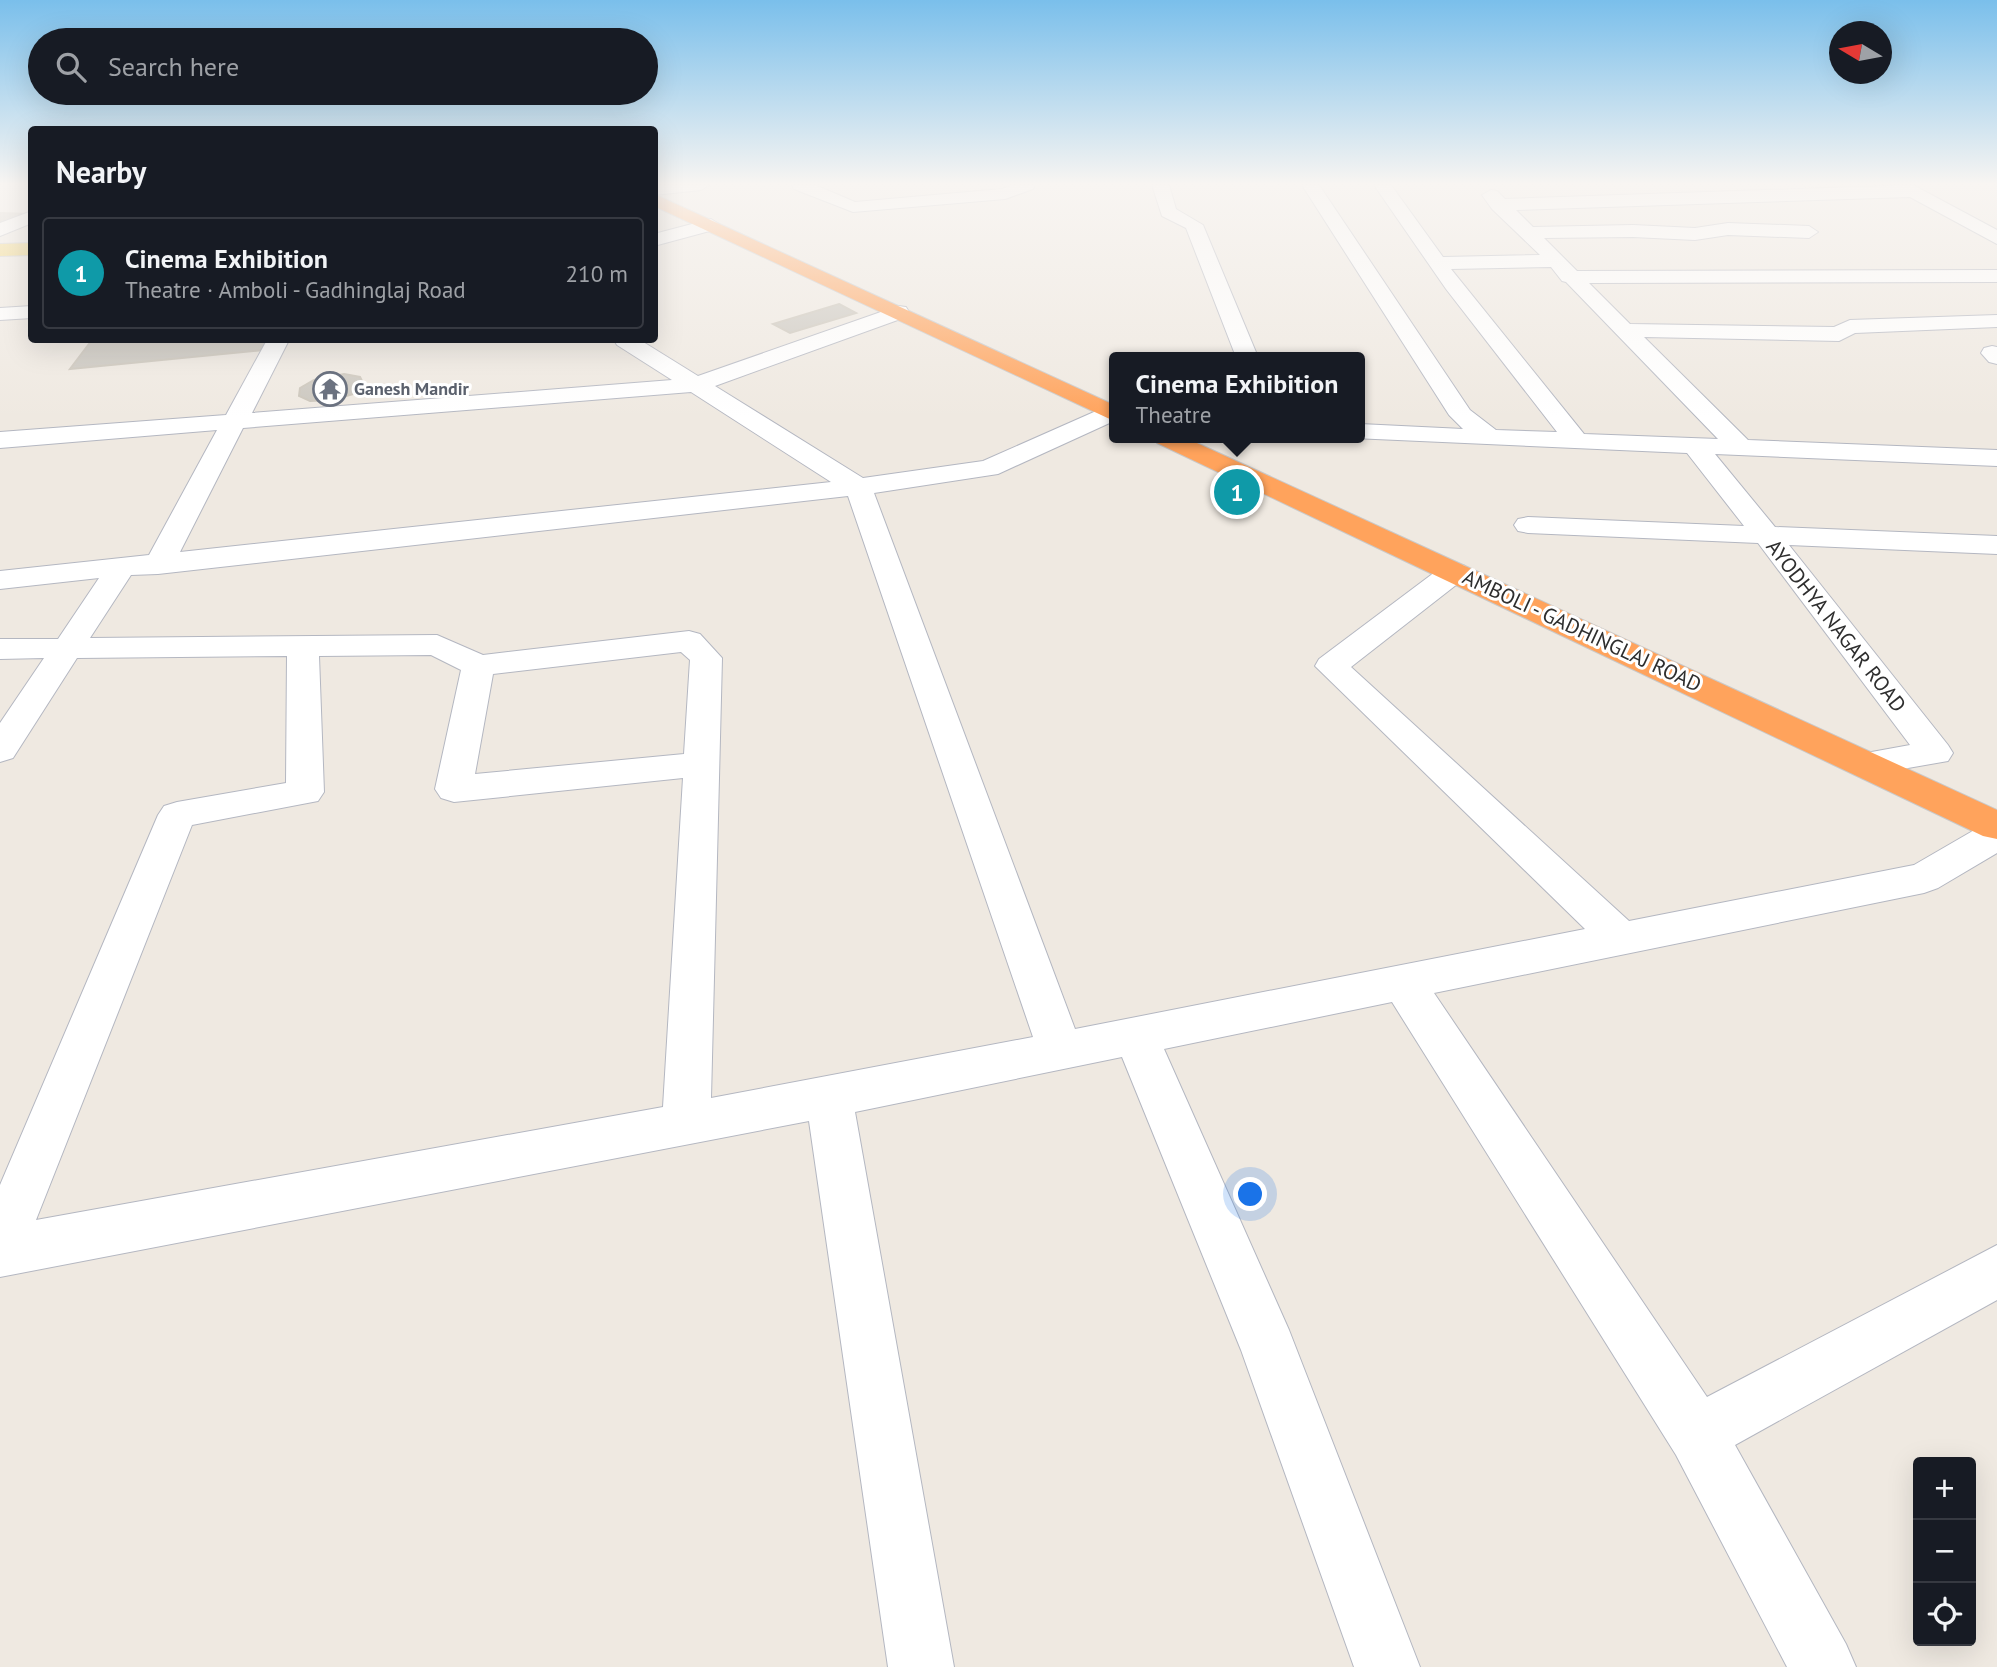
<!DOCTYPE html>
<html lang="en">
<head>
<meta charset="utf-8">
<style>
  body { margin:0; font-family:"PT Sans",sans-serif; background:#242831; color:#f1f3f6 }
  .controls { position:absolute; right:21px; bottom:21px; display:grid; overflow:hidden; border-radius:7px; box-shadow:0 7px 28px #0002 }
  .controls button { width:63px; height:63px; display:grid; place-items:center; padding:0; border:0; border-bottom:2px solid #363941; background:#171b24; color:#f1f3f6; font:35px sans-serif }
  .compass { position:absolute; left:1829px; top:21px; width:63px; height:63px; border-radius:50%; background:#171b24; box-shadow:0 7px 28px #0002; rotate:280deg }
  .you { position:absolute; left:1251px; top:1195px; width:24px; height:24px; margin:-18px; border:5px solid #fff; border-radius:50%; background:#1a73e8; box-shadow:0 0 0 10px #1a73e833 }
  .badge { display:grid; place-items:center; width:46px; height:46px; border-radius:50%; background:#4264fb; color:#fff; font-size:23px; font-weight:700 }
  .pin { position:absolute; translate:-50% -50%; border:4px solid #fff; box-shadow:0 2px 7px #0006 }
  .popup { position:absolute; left:1109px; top:352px; width:256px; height:91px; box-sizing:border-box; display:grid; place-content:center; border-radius:7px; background:#171b24; filter:drop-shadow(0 2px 5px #0005); font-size:23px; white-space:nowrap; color:#9ea1a6 }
  .popup b { font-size:26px; color:#f1f3f6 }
  .popup::after { content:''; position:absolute; left:50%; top:100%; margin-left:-14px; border:14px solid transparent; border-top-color:#171b24 }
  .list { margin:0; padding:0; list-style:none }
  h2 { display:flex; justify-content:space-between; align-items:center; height:91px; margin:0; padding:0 28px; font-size:30px }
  h2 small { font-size:23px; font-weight:400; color:#9ea1a6 }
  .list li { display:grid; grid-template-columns:46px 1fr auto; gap:21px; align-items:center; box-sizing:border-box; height:112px; margin:0 14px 14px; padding:0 14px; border:2px solid #363941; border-radius:7px }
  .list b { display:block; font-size:26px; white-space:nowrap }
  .list p { margin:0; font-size:23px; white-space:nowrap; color:#9ea1a6 }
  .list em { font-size:23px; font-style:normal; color:#9ea1a6 }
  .icon { flex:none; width:38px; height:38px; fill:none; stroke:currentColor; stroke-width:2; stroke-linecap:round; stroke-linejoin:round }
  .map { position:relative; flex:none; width:1997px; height:1667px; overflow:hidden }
  .search { position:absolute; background:#171b24; box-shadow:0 7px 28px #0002; left:28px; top:28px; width:630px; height:77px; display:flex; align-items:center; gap:18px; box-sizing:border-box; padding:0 24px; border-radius:38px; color:#9ea1a6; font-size:26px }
  .panel { position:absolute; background:#171b24; box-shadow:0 7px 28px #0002; left:28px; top:126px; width:630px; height:217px; border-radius:7px }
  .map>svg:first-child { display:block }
</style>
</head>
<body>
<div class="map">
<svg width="1997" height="1667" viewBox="0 0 1997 1667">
  <rect width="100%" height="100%" fill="#efe9e1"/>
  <path fill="#cbc7bf" stroke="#cbc5ba" stroke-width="2" d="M0,213L32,214L0,227Z
    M839,304L856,313L790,333L773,324Z
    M92,340H278L273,349L70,369Z
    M344,374L360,377L364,385L353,394L332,400L310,401L299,396L300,388L314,380Z"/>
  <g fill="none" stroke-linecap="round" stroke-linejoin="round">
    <g stroke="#b4b7c1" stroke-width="2">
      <path id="street" d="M654,185H709L701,190L654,195Z
        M792,185H815L855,202L1002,189L1012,185H1035L1033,189L1005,199L853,212L794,189Z
        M1152,185H1169L1176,209L1203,225L1258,357H1236L1186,228L1162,216Z
        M1302,185H1319L1470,410L1496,430L1557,432L1446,289L1374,185H1391L1443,257L1540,255L1492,209L1482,195L1491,190L1497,191L1505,199L1913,185L1997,230V244L1910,197L1516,210L1533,227L1633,225L1695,228L1728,223L1809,226L1818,232L1809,238L1728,235L1695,240L1633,237L1544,238L1577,271L1997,270V282L1589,283L1630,324L1834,327L1850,320L1997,315V327L1855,333L1839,341L1644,337L1748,440L1997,450V466L1715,454L1775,527L1997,536V554L1789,545L1948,745L1953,753L1948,761L1868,775L1855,771L1850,763L1855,755L1910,745L1758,543L1528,533L1518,531L1514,525L1518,519L1528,517L1744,526L1687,453L1353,438H1360V424L1463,429L1449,415ZM1551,267L1562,281L1566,282L1718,439L1584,434L1451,269Z
        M32,211V223L0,236V223Z
        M711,219L720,225L717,229L654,246V234Z
        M32,306V318L0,320V308Z
        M898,306L906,307L909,312L906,317L715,386L863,478L983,461L1103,408L1114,406V421L998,474L874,493L1075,1029L1585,929L1315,666L1319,659L1443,566L1454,563L1465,566L1469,572L1465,578L1351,667L1629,921L1914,865L1983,825L1997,821V853L1938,888L1924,893L1434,993L1707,1397L1997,1245V1300L1735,1445L1846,1644L1856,1667H1787L1676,1455L1392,1002L1164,1049L1289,1330L1420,1667H1354L1241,1350L1122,1057L855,1112L954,1667H888L809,1121L0,1277V1185L158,815L164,806L177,802L286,783L287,656L77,658L13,758L0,762V723L44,658L0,659V639H58L99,578L0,589V571L149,555L217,430L0,448V432L226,415L267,340H289L252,413L672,380L617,345L614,340H640L698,376ZM691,392L831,482L180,552L243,428ZM848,496L1033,1037L711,1098L722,658L700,634L689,631L483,655L437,635L90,638L131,575L158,574ZM681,652L690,660L684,754L475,774L493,674ZM431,655L461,670L435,789L441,798L454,802L683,778L663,1107L36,1220L192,825L318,801L324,792L319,656Z
        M1992,346L1997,347V364L1989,362L1981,353L1984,348Z"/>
    </g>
    <g stroke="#c9c9c9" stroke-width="2">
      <path id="primary" d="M32,243V255L0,256V244Z"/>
    </g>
    <g stroke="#c9c9c9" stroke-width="2">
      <path id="highway" d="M654,194L1114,405V421L654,206Z
        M1153,438H1186L1997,810V839L1983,836L1157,443Z"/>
    </g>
    <use href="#street" fill="#fff" fill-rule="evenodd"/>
    <use href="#primary" fill="#f2d163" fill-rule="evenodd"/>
    <use href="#highway" fill="#ffa35c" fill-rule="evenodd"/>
  </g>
  <linearGradient id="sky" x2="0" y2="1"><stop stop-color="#7abfeb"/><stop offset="0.44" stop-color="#f8f5f2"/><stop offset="1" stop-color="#f8f5f2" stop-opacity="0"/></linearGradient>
  <rect width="1997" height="418" fill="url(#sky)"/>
  <defs>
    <g id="temple-ring" transform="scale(1.75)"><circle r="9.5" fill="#fff" stroke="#6b7280" stroke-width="1.5"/><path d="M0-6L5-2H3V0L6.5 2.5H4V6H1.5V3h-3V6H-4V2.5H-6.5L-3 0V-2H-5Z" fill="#6b7280"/></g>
  </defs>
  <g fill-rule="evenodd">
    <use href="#temple-ring" x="330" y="389"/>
  </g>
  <g text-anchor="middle" stroke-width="6" stroke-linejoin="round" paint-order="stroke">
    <g font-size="18" font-weight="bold" fill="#5b616d" stroke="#fff" text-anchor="start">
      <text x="354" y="395">Ganesh Mandir</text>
    </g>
    <g font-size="21" fill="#2e2e2e" stroke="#fff">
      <text transform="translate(1836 626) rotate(52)" y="7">AYODHYA NAGAR ROAD</text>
      <text transform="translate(1582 631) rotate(25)" y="7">AMBOLI - GADHINGLAJ ROAD</text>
    </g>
  </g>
</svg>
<div class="controls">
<button>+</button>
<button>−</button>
<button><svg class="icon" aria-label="locate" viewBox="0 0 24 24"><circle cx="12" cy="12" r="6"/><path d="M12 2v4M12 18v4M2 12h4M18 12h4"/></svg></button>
</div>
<svg class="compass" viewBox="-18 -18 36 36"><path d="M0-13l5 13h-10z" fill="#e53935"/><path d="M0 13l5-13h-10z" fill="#9ea1a6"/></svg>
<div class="you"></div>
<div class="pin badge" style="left:1237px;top:492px;background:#0f9aa8">1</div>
<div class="popup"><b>Cinema Exhibition</b>Theatre</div>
<div class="search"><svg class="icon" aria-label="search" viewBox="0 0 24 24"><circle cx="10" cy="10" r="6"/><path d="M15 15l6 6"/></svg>Search here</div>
<section class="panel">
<h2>Nearby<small></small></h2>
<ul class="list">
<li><span class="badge" style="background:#0f9aa8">1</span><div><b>Cinema Exhibition</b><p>Theatre · Amboli - Gadhinglaj Road</p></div><em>210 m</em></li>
</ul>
</section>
</div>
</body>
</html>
